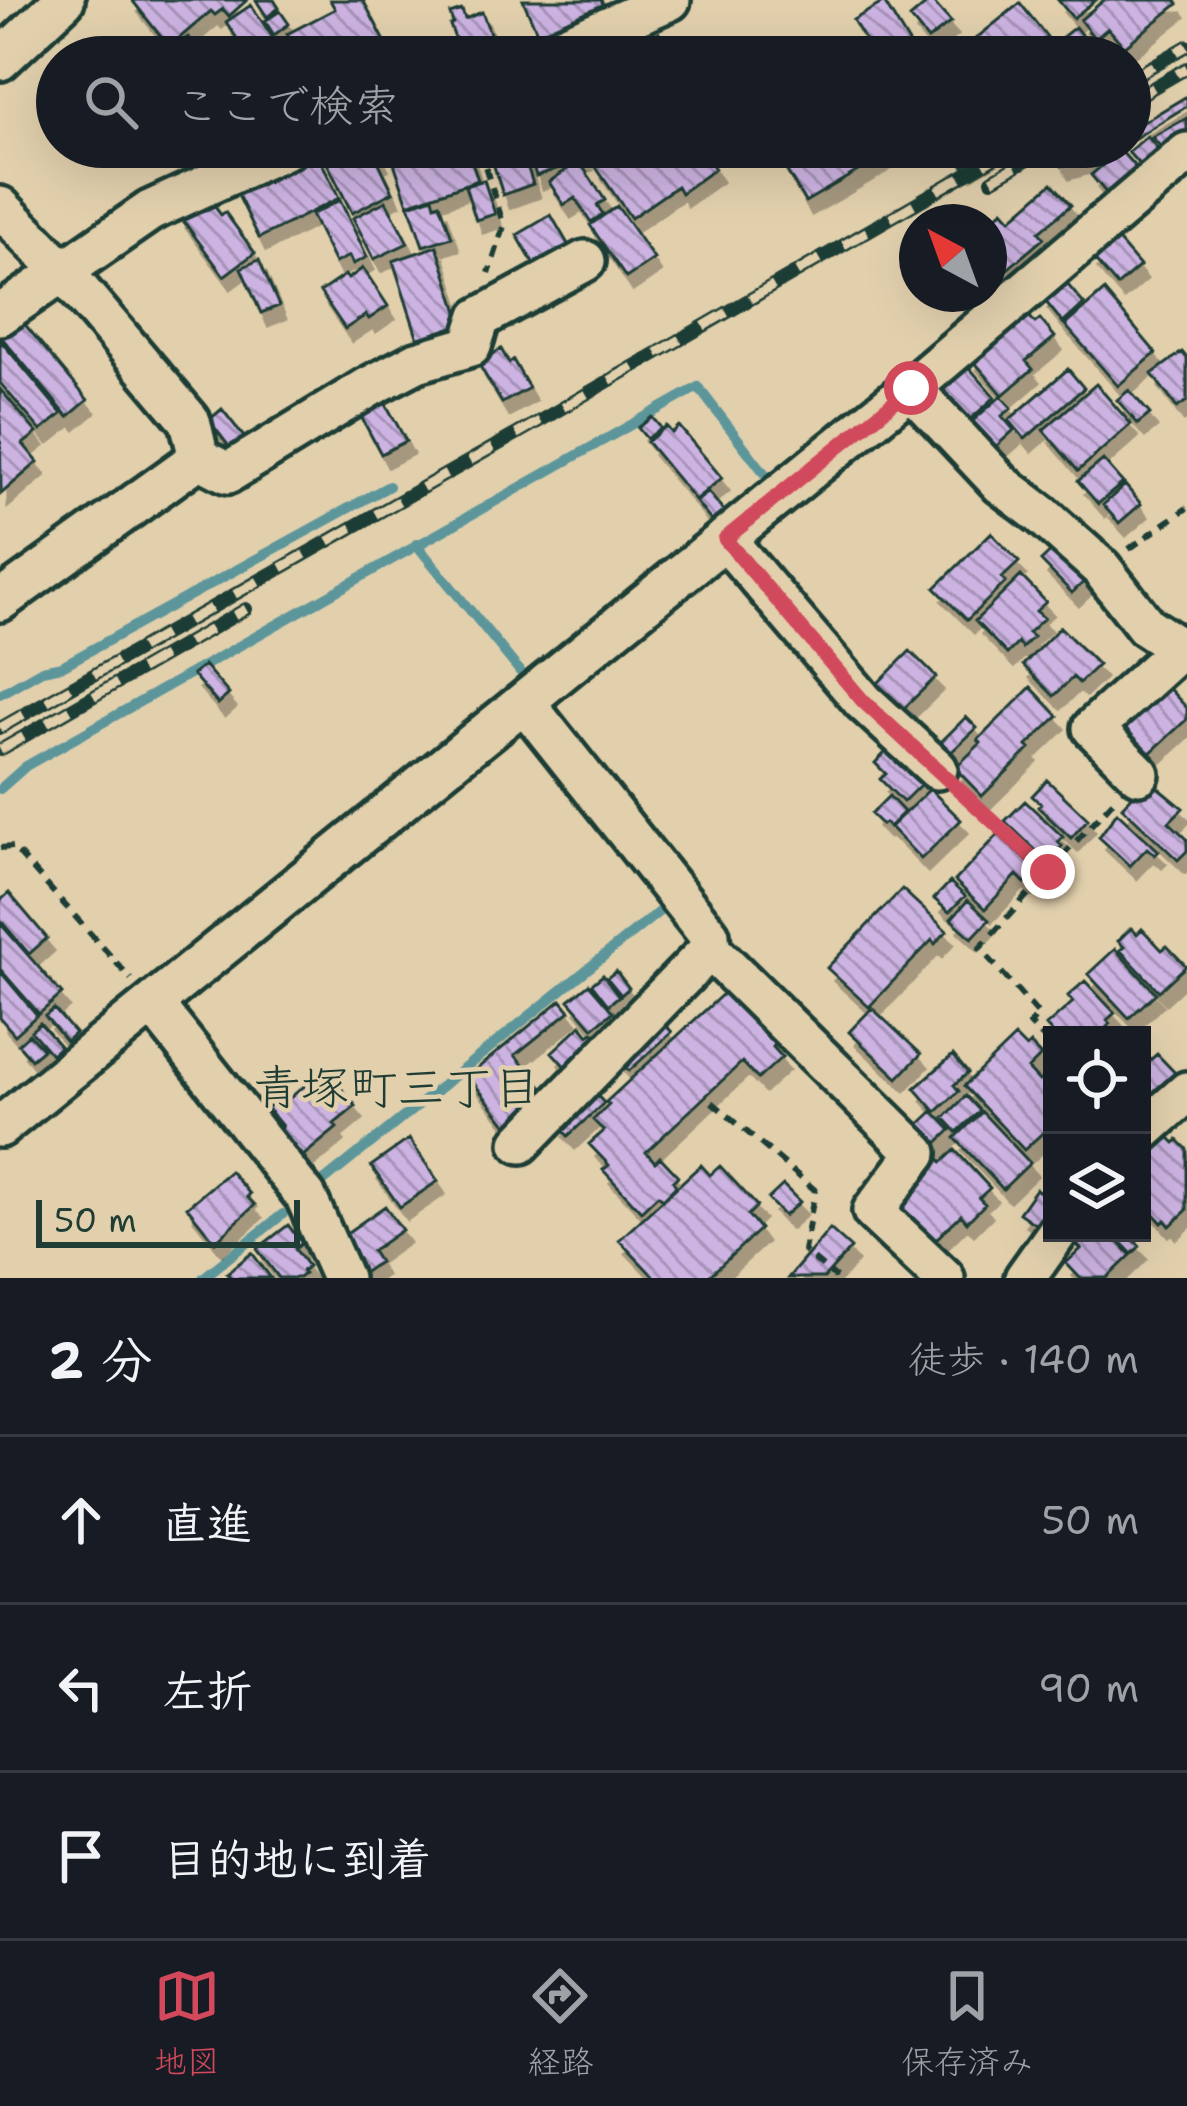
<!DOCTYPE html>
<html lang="ja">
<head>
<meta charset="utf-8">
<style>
  body { margin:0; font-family:"Shantell Sans","Klee One",sans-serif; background:#242831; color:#f1f3f6 }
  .controls { position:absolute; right:36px; bottom:36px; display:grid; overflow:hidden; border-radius:0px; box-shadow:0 12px 48px #0002 }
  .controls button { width:108px; height:108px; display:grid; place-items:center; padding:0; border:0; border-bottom:3px solid #363941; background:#171b24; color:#f1f3f6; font:60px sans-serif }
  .compass { position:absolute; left:899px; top:204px; width:108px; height:108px; border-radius:50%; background:#171b24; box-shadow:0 12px 48px #0002; rotate:319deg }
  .scale { position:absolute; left:36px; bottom:30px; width:264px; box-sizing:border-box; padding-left:12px; border:6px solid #1f3d34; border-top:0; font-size:33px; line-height:42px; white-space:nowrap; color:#1f3d34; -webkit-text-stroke:9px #e2d0ad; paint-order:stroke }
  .stop { position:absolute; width:36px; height:36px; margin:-27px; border:9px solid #d1495b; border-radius:50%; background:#fff }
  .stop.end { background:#d1495b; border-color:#fff; box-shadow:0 3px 12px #0008 }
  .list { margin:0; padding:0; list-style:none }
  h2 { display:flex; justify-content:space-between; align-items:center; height:156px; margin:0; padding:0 48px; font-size:51px }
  h2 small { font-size:39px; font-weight:400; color:#9ea1a6 }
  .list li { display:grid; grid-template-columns:78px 1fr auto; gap:36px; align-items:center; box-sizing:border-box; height:168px; padding:0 48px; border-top:3px solid #363941 }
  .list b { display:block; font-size:45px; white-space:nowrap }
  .list em { font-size:39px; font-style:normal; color:#9ea1a6 }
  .icon { flex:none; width:66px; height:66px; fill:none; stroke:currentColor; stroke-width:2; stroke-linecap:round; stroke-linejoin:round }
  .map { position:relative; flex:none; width:1187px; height:1278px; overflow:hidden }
  .search { position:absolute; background:#171b24; box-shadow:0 12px 48px #0002; left:36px; right:36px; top:36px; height:132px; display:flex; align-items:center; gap:30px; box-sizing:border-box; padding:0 42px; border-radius:66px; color:#9ea1a6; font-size:45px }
  .sheet { height:660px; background:#171b24 }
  nav { display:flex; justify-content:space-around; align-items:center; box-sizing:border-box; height:168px; border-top:3px solid #363941; background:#171b24; font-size:33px; color:#9ea1a6 }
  nav a { display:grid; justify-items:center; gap:6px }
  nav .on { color:#d1495b }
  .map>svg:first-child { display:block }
</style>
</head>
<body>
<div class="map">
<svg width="1187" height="1278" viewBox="0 0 1187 1278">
  <defs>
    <pattern id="building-back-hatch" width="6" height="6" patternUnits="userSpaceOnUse" patternTransform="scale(3)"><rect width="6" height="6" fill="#cdb3e2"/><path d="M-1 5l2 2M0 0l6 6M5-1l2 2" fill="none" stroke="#a693b8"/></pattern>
    <filter id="shadow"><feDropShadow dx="7" dy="13" stdDeviation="0" flood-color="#0004"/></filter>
  </defs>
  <rect width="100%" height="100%" fill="#e2d0ad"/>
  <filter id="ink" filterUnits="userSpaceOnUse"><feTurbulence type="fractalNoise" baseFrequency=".00833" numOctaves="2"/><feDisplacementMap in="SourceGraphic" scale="24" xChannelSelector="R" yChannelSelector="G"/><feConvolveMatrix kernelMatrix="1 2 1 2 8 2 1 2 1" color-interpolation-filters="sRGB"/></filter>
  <g filter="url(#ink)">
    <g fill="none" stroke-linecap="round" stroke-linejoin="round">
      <path stroke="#5b969b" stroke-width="10" d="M416,544L527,680
        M0,694L42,670L62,666L389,486
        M0,789L26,766L698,387L769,479
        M319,1185L666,906
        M203,1278L283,1214"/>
    </g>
    <path fill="url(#building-back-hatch)" stroke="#1f3d34" stroke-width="3" filter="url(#shadow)" d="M132,0H247L229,16L223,9L215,15L211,11L169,47Z
      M256,0H274L279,8L267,17Z
      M330,0H363L389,49L374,57H299L287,34L335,9Z
      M523,0H601L604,6L538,34Z
      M931,0L951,22L928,40L910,18Z
      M1058,0H1096L1073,18Z
      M1104,0H1175L1178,4L1124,47L1108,28L1095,39L1080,20Z
      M884,2L910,45L889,57H875L853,20Z
      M1020,3L1047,37L1022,57H988L974,40Z
      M251,5L285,56L284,57H258L252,48L246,52L226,22Z
      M462,10L465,19L482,12L497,52L484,57H462L450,25L453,23L450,14Z
      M280,11L289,24L274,35L265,21Z
      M1075,27L1094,51L1086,57H1060L1051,46Z
      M659,33L670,57H640L634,45Z
      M188,37L202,57H174L169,50Z
      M1187,96V106L1130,141V130Z
      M1187,118V137L1167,154L1152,137Z
      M1147,136L1160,151L1146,172L1128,152Z
      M314,147L339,198L259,238L234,187Z
      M342,147H355L357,151L364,147H376L381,157L377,159L393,192L352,213L324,157Z
      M434,147H467L478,180L408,204L393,160Z
      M488,147H521L533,184L503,195Z
      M527,147H559L565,166L536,176Z
      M563,147H582L586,157L568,163Z
      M624,147H700L715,169L681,193L677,186L631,218L595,166Z
      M788,147H899L805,202L777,154Z
      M959,147H996L964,166L954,150Z
      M1072,147H1119L1113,151L1110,147L1093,157L1062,166L1057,156Z
      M1120,150L1143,176L1114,202L1091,175Z
      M579,161L605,200L597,205L603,214L591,222L575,198L564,205L549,182Z
      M484,180L495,214L476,220L465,186Z
      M1052,183L1071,205L1039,232L1044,238L996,279L989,271V222L1003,210L1011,219Z
      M206,195L221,215L225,212L255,253L224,276L179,215Z
      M433,197L435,205L440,203L452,237L423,246L409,205Z
      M340,200L367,257L353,264L349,256L335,263L311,215Z
      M386,201L408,243L374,259L353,218Z
      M617,206L654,259L626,278L590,225Z
      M551,215L569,246L535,266L517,235Z
      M1114,236L1140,266L1117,286L1091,256Z
      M437,246L462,324L418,339L393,261Z
      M259,260L279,306L261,313L241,268Z
      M363,268L388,306L369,319L366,315L345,329L320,292L345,275L348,279Z
      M1062,278L1084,304L1063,323L1041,296Z
      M1104,291L1156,353L1118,386L1065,325Z
      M1024,310L1035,323L1040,319L1055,337L1026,361L1033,369L1003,395L970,357Z
      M22,321L88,400L68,417L2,338Z
      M0,340L62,414L41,431L0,383Z
      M501,349L509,363L513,360L529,388L502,403L478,363Z
      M1182,352L1187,358V401L1177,408L1152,374Z
      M967,365L995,397L965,424L933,387Z
      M1068,369L1084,388L1025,439L1009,420Z
      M1096,384L1131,424L1078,471L1043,430Z
      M0,389L37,433L23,444L38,462L1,494Z
      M1129,390L1150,414L1138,424L1117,400Z
      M381,395L406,441L381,454L357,409Z
      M1001,396L1012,408L1002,416L1014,430L992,450L969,424Z
      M222,409L244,437L230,448L209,420Z
      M652,417L661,428L647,439L638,428Z
      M666,426L672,433L679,426L722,478L695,500L647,442Z
      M1103,460L1123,483L1098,504L1078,481Z
      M1125,485L1141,504L1119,523L1103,505Z
      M708,492L725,512L712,522L696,502Z
      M991,533L1019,562L1002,578L1006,582L967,620L935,588Z
      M1061,542L1092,574L1072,593L1041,561Z
      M1021,576L1046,602L1036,611L1044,618L1028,633L1033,637L1022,648L1018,643L1007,654L975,621Z
      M1060,627L1098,665L1079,683L1073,677L1054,696L1023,665Z
      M910,651L936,677L901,711L876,685Z
      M204,665L229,694L218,704L193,675Z
      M1162,681L1187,708V719L1149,754L1119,721Z
      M1031,687L1058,716L1027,746L1030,749L982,796L955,768L981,743L978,740Z
      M966,717L977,728L947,756L937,746Z
      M892,746L925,780L903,802L880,779L886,774L875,763Z
      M1144,776L1183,808L1169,822L1187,839V851L1178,860L1122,807L1138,790Z
      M1047,780L1088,819L1071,838L1038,807L1041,804L1032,796Z
      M930,789L961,820L921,859L890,827Z
      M889,796L904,812L889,827L885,823L882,825L871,814Z
      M1025,801L1063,837L1058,842L1062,846L1047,861L1005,821Z
      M1117,812L1159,851L1155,855L1147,848L1130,866L1099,837Z
      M999,834L1037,870L1025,883L1017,875L985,909L955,881Z
      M950,882L965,896L949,912L934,899Z
      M902,889L947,931L935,944L932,940L869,1007L827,968Z
      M9,893L47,938L29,954L0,920V901Z
      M968,900L989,920L972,938L951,919Z
      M0,923L62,994L39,1014L0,969Z
      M1131,928L1137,934L1142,929L1162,950L1167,946L1186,966L1159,991L1120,950L1124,947L1118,941Z
      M1115,949L1156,993L1129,1018L1088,974Z
      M0,971L37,1015L15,1035L0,1018Z
      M616,971L629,988L621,995L607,978Z
      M603,975L619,996L608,1005L592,984Z
      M1085,981L1115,1013L1107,1020L1110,1024L1104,1030L1108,1034L1054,1035L1046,1026L1073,1002L1068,996Z
      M589,984L613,1012L593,1028L569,1000Z
      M726,991L775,1044L773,1047L782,1057L758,1079L742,1062L646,1152L655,1162L660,1157L678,1176L673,1181L676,1186L663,1199L658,1195L641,1211L603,1170L609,1165L589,1144L604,1131L593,1120L609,1105L606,1102Z
      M561,1000L570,1011L515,1055L546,1093L510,1129L468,1076Z
      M872,1008L921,1054L898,1078L849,1032Z
      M54,1009L75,1033L66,1041L45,1016Z
      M661,1021L672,1032L629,1071L619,1060Z
      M40,1023L60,1046L51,1054L31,1031Z
      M581,1025L589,1035L593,1032L603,1042L570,1072L552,1052Z
      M29,1034L43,1049L31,1059L18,1044Z
      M1015,1037L1026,1048L1030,1044L1041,1056L1028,1069L1039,1081L1050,1071L1052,1073V1124L1024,1150L964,1086Z
      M1157,1054L1178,1076L1153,1099L1142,1087V1067Z
      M953,1055L968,1073L954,1085L959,1091L936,1112L915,1088Z
      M325,1069L356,1106L334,1124L337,1128L303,1156L314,1171L309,1175L274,1133L282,1126L267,1108L280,1097L285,1102Z
      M592,1090L604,1103L568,1136L557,1124Z
      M966,1096L980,1111L957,1132L944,1118Z
      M933,1111L951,1130L929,1151L911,1132Z
      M982,1112L1030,1163L1003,1189L955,1138Z
      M1167,1135L1175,1143L1178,1140L1187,1149V1210L1170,1226L1165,1220L1162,1223L1142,1201V1175L1148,1169L1142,1159Z
      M409,1139L438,1181L400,1207L371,1166Z
      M955,1150L990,1188L979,1198L985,1204L967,1222L961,1215L929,1246L893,1208L919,1183L912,1175L935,1154L942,1162Z
      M701,1165L710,1175L720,1166L757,1206L748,1215L760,1229L707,1278H655L619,1240Z
      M230,1171L250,1194L247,1197L255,1205L215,1242L187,1207Z
      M783,1185L800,1202L784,1216L768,1199Z
      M1036,1189L1052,1201V1209L1039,1227L1019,1213Z
      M385,1206L402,1230L372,1251L379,1262L362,1274L338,1239Z
      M288,1225L302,1243L295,1249L308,1266L302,1271L304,1274L299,1278H279L257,1249Z
      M830,1229L851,1248L824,1278H788Z
      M1089,1233L1093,1238L1098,1233H1110L1131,1255L1107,1278H1080L1066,1263L1081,1249L1077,1245Z
      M1112,1233H1127L1140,1246L1132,1254Z
      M252,1253L271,1278H231L227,1273Z"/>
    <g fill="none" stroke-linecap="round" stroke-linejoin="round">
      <g stroke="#1f3d34" stroke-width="48">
        <path id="minor" d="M539,57L670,0
          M0,60L64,0
          M0,207L63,271L190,421L199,458L0,601
          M0,315L150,211L289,147
          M911,388L1001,484L1042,515L1101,568L1146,626L1187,653
          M199,458L228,473L369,387L417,362L471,346L480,318L585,261
          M725,539L863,701L937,769
          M1139,774L1093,728L1180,649
          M710,949L917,1153L873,1211L944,1278
          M153,1004L306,1197L342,1278
          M0,1127L911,388L1187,153
          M1142,1132L1187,1092
          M521,1143L710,949L709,935L524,702
          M1025,1278L1057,1233"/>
      </g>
      <path stroke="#1f3d34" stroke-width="6" stroke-dasharray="12 9" stroke-linecap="butt" d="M479,147L504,226L489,273
        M1129,549L1187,508
        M962,792L1048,872L980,948L1039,1015L1030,1024L1052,1046
        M0,848L13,847L131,979
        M1048,872L1115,799
        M712,1102L815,1190L804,1251L836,1278"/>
      <use href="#minor" stroke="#e2d0ad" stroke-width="39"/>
      <g stroke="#1f3d34" stroke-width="14">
        <path id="rail" d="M1130,79L1187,46
          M1130,101L1187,68
          M992,180L1049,147
          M0,728L543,419L1013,147
          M0,750L246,609"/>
      </g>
      <use href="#rail" stroke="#e2d0ad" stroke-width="9" stroke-dasharray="27" stroke-linecap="butt"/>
    </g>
  </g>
  <g fill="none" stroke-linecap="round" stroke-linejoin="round" filter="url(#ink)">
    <path stroke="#d1495b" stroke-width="15" d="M911,388L725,539L863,701L1048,872"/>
  </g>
  <g text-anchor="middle" stroke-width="9" stroke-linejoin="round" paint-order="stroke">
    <g font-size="48" fill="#1f3d34" stroke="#e2d0ad">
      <text x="397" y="1104">青塚町三丁目</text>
    </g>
  </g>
</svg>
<div class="controls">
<button><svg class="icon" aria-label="locate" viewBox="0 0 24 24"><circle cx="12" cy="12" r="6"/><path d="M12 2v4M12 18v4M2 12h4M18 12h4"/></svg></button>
<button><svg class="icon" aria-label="layers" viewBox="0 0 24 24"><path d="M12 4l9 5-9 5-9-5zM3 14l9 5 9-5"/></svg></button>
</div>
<svg class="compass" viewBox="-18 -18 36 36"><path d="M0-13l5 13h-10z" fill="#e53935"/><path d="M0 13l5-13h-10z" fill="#9ea1a6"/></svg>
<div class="scale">50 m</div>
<div class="stop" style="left:911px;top:388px"></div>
<div class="stop end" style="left:1048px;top:872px"></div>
<div class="search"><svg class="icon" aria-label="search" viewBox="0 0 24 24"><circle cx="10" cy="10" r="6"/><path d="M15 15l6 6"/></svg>ここで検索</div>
</div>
<section class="sheet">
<h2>2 分<small>徒歩 · 140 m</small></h2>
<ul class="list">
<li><svg class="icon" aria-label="ahead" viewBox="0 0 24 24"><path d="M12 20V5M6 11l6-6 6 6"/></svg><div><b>直進</b></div><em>50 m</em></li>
<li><svg class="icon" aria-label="left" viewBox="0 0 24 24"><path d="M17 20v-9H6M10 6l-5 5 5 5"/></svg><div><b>左折</b></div><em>90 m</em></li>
<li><svg class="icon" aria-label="arrive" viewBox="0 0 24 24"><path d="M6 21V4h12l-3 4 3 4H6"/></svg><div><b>目的地に到着</b></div></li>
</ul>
</section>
<nav>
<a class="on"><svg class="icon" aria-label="map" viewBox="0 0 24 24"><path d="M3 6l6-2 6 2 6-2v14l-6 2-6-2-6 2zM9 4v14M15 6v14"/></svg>地図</a>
<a><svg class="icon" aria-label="directions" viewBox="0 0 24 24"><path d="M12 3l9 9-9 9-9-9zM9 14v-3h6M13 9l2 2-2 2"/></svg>経路</a>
<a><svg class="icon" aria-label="saved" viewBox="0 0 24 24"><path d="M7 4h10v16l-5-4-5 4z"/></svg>保存済み</a>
</nav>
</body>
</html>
